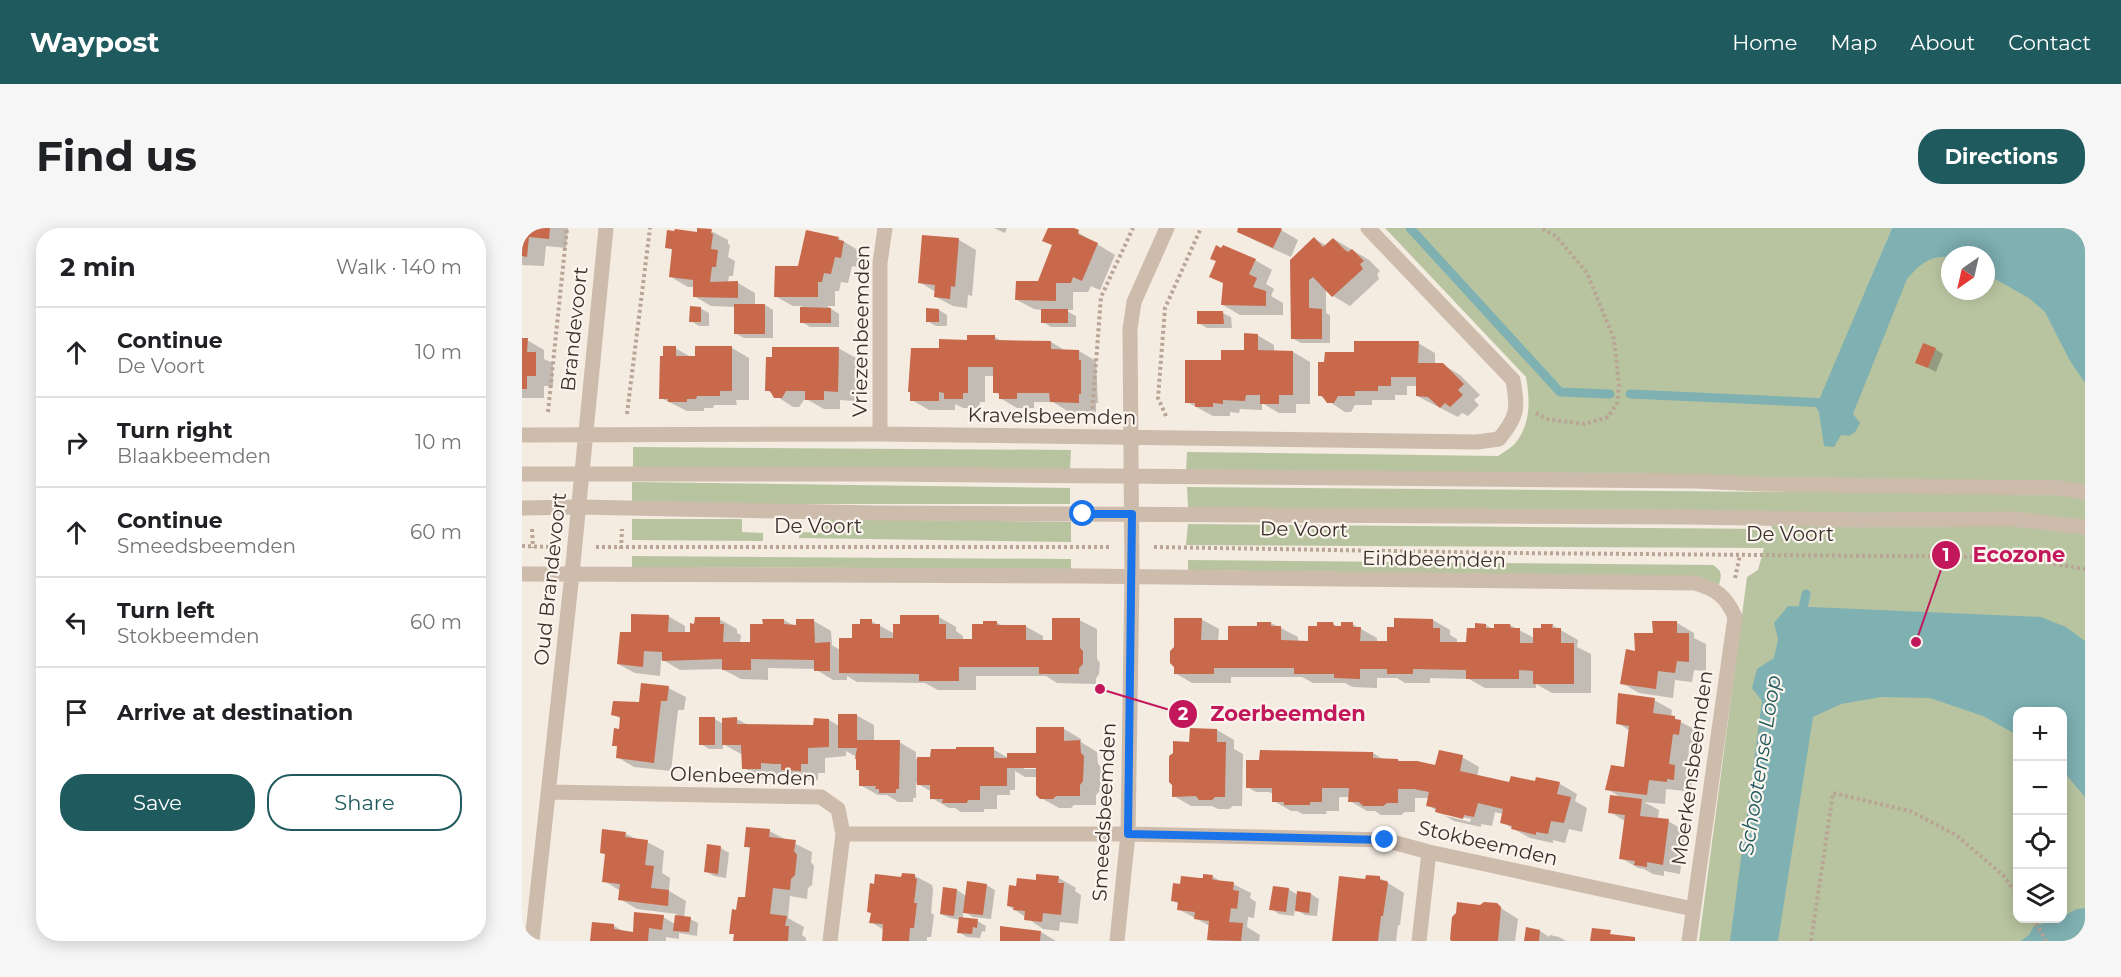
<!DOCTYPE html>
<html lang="en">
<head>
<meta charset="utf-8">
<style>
  body { margin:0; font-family:Montserrat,sans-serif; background:#f6f6f6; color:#202124 }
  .controls { position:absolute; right:18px; bottom:18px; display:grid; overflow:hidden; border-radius:12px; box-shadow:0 3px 15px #0003 }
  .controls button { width:54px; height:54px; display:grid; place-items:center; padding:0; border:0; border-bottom:2px solid #e0e0e0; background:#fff; color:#202124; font:30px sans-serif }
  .compass { position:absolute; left:1419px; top:18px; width:54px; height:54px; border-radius:50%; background:#fff; box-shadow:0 3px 15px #0003; rotate:214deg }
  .stop { position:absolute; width:18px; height:18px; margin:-14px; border:4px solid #1a73e8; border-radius:50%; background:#fff }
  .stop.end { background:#1a73e8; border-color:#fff; box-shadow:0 2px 6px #0008 }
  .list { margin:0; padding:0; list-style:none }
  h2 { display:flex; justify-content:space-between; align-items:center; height:78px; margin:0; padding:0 24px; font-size:26px }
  h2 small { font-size:20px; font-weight:400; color:#757577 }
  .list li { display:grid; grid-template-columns:39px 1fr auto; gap:18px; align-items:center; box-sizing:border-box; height:90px; padding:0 24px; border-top:2px solid #e0e0e0 }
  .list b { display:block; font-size:22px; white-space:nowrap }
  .list p { margin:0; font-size:20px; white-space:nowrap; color:#757577 }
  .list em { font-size:20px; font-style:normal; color:#757577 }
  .actions { display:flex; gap:12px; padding:18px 24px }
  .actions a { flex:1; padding:14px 0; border:2px solid #1f5a5e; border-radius:24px; text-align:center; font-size:21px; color:#1f5a5e }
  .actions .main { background:#1f5a5e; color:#fff }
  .icon { flex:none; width:33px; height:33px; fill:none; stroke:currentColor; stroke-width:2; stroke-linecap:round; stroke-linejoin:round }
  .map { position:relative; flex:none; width:1563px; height:713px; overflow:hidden; border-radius:24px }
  header { display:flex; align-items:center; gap:36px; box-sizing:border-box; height:84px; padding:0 30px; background:#1f5a5e; color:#fff }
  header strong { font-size:28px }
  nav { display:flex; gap:33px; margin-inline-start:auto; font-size:21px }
  .intro { display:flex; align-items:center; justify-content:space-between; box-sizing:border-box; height:144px; padding:0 36px }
  h1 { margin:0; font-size:42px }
  .button { padding:15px 27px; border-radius:24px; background:#1f5a5e; color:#fff; font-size:21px; font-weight:700 }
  main { display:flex; gap:36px; padding:0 36px }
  aside { flex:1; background:#fff; border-radius:24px; box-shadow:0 3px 15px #0003 }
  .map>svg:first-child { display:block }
</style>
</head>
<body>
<header>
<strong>Waypost</strong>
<nav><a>Home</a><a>Map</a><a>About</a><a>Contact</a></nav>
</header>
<div class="intro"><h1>Find us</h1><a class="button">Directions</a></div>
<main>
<aside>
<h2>2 min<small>Walk · 140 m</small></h2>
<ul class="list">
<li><svg class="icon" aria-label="ahead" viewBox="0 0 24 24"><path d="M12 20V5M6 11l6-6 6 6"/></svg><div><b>Continue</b><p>De Voort</p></div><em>10 m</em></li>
<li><svg class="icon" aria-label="right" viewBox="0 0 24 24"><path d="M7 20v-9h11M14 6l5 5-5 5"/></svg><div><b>Turn right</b><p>Blaakbeemden</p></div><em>10 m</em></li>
<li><svg class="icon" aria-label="ahead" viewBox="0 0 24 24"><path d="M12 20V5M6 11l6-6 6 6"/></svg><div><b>Continue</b><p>Smeedsbeemden</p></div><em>60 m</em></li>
<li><svg class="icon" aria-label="left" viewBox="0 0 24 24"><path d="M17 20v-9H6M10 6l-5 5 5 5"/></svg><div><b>Turn left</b><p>Stokbeemden</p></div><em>60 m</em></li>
<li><svg class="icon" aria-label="arrive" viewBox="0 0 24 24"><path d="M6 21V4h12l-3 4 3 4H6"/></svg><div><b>Arrive at destination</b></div></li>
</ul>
<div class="actions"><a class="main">Save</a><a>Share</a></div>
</aside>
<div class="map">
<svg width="1563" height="713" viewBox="0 0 1563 713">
  <rect width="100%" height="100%" fill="#f4ebe1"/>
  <path fill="#b8c4a0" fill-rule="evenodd" d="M863,0H1370L1344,62L1371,0H1563V713H1177L1225,349L1236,342L1242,320L664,317L666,296L1249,301L1254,286L666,280L665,259L1261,264L1266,250L664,243L665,224L976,228C982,224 991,219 995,213C1009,194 1008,171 1004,149ZM1428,27H1464V63H1428ZM1496,484H1540V690H1496Z
    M111,219L549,222L548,243L111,239Z
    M110,254L548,260V276H141L110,273Z
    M110,291H220V304L241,305V313L110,312Z
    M301,291L549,294V314L277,310L278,304L300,305Z
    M110,328L549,331V341L110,339Z
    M666,332L1191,337C1200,343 1200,346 1197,357L1179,349L666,342Z"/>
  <path fill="#7fb0b2" d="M1370,0H1563V155L1548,133L1523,84L1507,70L1464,46V27H1428V29C1408,27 1398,36 1385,51L1331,186L1338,195L1333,204L1327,208L1319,207L1312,219L1302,218L1297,184L1294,179Z
    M1266,378L1519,389L1544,399L1563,413V569L1541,543L1540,484H1496L1495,507L1461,488L1408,470L1359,469L1319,476L1291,489L1256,713H1208L1240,473L1230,460L1235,441L1252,430L1256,411L1252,395Z
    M1563,680V713H1499L1507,707L1512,698L1540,690L1541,688L1555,681Z"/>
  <path fill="#0003" fill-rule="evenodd" d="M0,0H46L44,20L24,18L22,38L0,37Z
    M472,0H485L483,5Z
    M528,0H549L593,27L578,62L569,58L566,64H551V82H543L554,88V99H529L521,94V82L512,81L495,72L517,55L532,18Z
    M718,0H760L759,2L776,12L769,29L734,13L717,4Z
    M189,3L206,12V16L208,17L206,29L213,33L211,48H207L206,55H216L233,65V77H243L251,82V110H222L213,105V79L189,78L172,68V59H166L149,49L152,23L145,19L176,6Z
    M316,10L339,24L336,39L330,38L326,55L319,54L317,63H313V78H305L317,86V99H288L280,94V78H271L253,68L278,40Z
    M793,11L805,18L812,11L847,32L858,43L855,46L857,51L828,78L811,68L804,60V85L808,87V115H779L770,110Z
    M437,12L454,22L450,68L446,67L445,80L431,78L414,69V64L397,54Z
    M690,30L733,32L750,42L744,56L752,61L749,68L761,75V87H718L701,77L703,56L689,48L695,34Z
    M178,80L187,85V98H177L169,93Z
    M417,82L425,87V98H414L405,93Z
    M701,85L709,89L710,100H685L676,95Z
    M735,107L752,117V124H771L788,134V176H774V185H757L740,175V182L718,181L717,185L708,184V188H691L665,174L700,134L724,124Z
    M473,109L481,114H529L544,123H557L574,133L576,175H574V184H547L531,174H512V180H495L478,170V167L473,164V148H463V174H458L457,180H441L433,176V182H407L390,172L419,122L446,113Z
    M0,112H5L22,122V131L31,135V158H22V170H0Z
    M896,115L913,125V136H920L938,147L958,167L952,172L957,177L946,188L940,185L936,189L895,168L896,158H885V167H873V172H850V177H833L829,184H823L797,167L833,125Z
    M153,120L171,130L210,120L227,130V172H214L215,177H192L191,180H182V183H165L139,170Z
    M316,120L334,130L333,173L318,172V181H302L286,172H282L277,179H271L245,162Z
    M1413,121L1421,126L1414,144L1395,134Z
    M146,388L163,398V406H170L197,391L215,401V405L219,407L218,415H230L242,398L262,392L272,398L292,393L309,403L310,417L318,422L332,412L340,397L349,393L373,406L417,389L434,399V403L441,408V413H452L474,394L481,398H503L521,408V413H531L557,392L575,401V431L578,435L577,446L574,450V456L535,455L524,448H454V462H416L403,455L335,454L325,448V452H311L293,441L246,440V452L219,451L200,441L158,442L141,432H139L138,448L113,445L96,436L111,405Z
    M679,391L697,401L696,414H707L749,395L776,409V414H787L811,396L818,400L830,396L855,410V415H866L874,400V392H911L928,402V407L935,411V416H946L954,401L964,397L971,401L988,397L1012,410L1030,397L1056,412L1055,419L1069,426V465H1030L1014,456V460H963L947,451L908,450V455H883L875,450H855V460L830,459L823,455H791L780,449H709V455H670L653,445Z
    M1155,395L1172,405V410L1184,416V443L1172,442L1170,454L1153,452L1151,470L1117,465L1100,455L1115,424L1132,406Z
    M146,460L164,469L162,482H156L149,543L112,539L95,529L96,519L92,517L98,502L99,491L91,486L118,476Z
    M1132,472L1150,482L1149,489L1176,503L1174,516L1168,515L1164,545L1170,548L1169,561L1162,560V563L1144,561L1143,576L1122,574L1137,582L1136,591L1146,593L1163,603L1158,646L1142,643V648L1131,646L1122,641L1116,640L1099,630L1103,593L1088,584L1100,570L1085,561L1104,541L1108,503L1096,495Z
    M334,487L352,497V513L377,514L394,524V531H410L471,521L486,530L515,526L542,501L559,511V514L575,524L576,536L579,539L578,563L574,567V577H552L549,580H537L519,570L515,549H503L493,543V562H488V567H475V581H462V584H439L433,580H427L410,570V564L394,555V570H391V574H376L365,567H356L338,557V543L336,541L335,529L324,523V528L303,530V545H296V552L277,551L266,545H256V550H239L222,540L221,527L201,516V521H187L179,516L193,491L201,496V491H215L226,497L293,498L307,492L317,498ZM502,538H521V541H502Z
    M669,502H695L712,512V521L721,526L720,578H711L707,581H696L690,578H669L652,568L669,515Z
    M851,525L862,532H876L880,535L914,539L940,529L957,539L955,549L988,556L1014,555L1015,551L1038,556L1055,566L1053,573L1065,580L1060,604L1047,601L1043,615L1031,612V615L1008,610L997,604L980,594L981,586L973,584L970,598L959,596V599L932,593L915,583L906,577L907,570H893V584H883L879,587H859L853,583H845L828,573V569H817V583H804L805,586H781L775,583H769L752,573V566L747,564H734L725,559ZM918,584L949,591L948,594L924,588Z
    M247,603L290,624L289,634L292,638L290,657L286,660L285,671L268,668L266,690L282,699L280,707L284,710V713H212L213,707L209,705L216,684L224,671L230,622L223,618Z
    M104,606L116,612L125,614L142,623L140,645L148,650L147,663L164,673L162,690L168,691L176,695L175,708L157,705V711L144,709V713H70L72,696L92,698L103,704L112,705L141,689L153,696L155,686L115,681L98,671L99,663L82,653L85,628L79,624Z
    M199,620L207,625L204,650L192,648L183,643Z
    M393,648L410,657L411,662L409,685L412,687L409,709H405V713H361L362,702L349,694L381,650Z
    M516,648L537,650L554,660L553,663L559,667L556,696L538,694L537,703L521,701L487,678L495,659L515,654Z
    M690,648L700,654L711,656L729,665L728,670L734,674L732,690L726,689L725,699L738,707L737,713H689L686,712L688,698L656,681L657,676L651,673L659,658Z
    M818,650L844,652L858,650L882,665L878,697H876L874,713H811Z
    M464,657L473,662L469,691L451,689L441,683V691L455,693L464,698L463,704L460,703L458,710L445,709L437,704L438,692L428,690L419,686L435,662L444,668Z
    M766,661L776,667L789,666L797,671L795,688L783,687L773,681L772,688L757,686L749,681Z
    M974,677L996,691L993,713H931L929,711L959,679Z
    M480,699L519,704L534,713H479Z
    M1005,701L1018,703L1027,709L1028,707L1037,709L1044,713H1004Z"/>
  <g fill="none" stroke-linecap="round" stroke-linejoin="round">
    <path stroke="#7fb0b2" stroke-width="9" d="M888,0L1038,164L1088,166
      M1108,166L1306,175
      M1279,390L1284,366"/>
  </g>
  <path fill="#c8694b" d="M0,0H28L27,11L7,9L5,29L0,28Z
    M175,0L190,1L189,5L191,6L189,21L196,22L194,39H190L188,54L216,53V70L171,69V52L147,49L150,21L143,20L145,2L152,3L153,1L175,4Z
    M526,0H552L557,2L556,6L576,15L560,53L551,49L549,55H534V73L493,72L494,53H516L530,17L520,13Z
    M716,0H758L760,1L751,20L715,4Z
    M284,2L317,9L316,12L322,13L319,30L313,29L309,46L302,45L300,54H296V69H252L253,38H276Z
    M400,7L437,10L433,59L429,58L428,71L412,69L413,57L396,55Z
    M792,9L801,19L811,10L823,22L826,24L830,21L842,33L838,36L841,41L810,69L791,49L787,52V80L800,81V111H769L768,32Z
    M694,17L699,20L701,17L734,31L727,46L735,50L731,59L744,63V78L699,77L701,55L687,49L694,33L688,31Z
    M212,76H243V106H212Z
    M168,78L179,79V94H167Z
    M278,79L309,80V95H278Z
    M404,80L417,81V94H404Z
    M519,81H546V95H519Z
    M675,83H701L702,96H675Z
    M722,105L736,106V122L771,123V167H757V176H738V167H724L723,173L701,172V176L691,175V179H673V175H663V132H699V122H722Z
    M445,107H473V112L529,113V121L557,122V132H559V166H557V175L528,174L527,165H495V171H477V165H471V139H446V165H441V171H422V165L417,164V173H388V164H386L389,120H417V111L445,112Z
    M0,110H6L5,124H14V148H5V161H0Z
    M832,113H897L896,135H921L942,156L936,162L941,167L928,179L923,175L918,180L906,169L894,168V149H869V158H856V163H833V168H816L812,175H805L800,168H796V134H802L803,124H832Z
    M1401,115L1414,120L1406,140L1393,135Z
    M141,118H154V128H173V118H210V163H198V168H175L174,171H165V174H146V171H137L138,128H141Z
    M250,119H317L316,164L302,163V172H283V163H264L260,170H252L248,163H243L244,129H250Z
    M109,386L147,387L146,404H168V395L172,396L173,389H198V396H202L201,414H228V396H241L240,391H262V396L274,397V391H292L293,415L308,414V443H292V432L229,431V442H200V431L140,433V424L122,423L121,439L95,436L98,404H109Z
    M378,387H417V396H424V411H450V396H461V393H475V397H504V412H530V390H558V420L561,423V436L557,440V446H517V439H437V453H397V446L317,445V410H330V396H338V391H350V396H358V410H371V396H378Z
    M652,390H680L679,412H706V398H735V394H749V398H759V412L786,413V398H795V394H811L812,398H819V394H831V399H839L838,413H865V399H872V390L911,391V400H918V414H944L945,400H953V395L964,396V400H972V396H988L989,400H998V415H1011V400H1019V396H1031L1030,400H1039V415H1052V456H1011V443L997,442V451H944V442L891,441V446H865V441H838V451L812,450V446H772V440H692V446H652V439L648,435V423L652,419Z
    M1130,393H1155V405H1167V434L1155,433L1153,445L1136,443L1134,461L1098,456L1104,421L1113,423L1112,405H1131Z
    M119,455L147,458L145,473H139L132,535L94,530L95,518H90L92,500L97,501L98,489L89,487L91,473L117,474Z
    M1096,465L1133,470L1131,485L1153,488V491L1159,492L1157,507L1151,506L1147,536L1153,537L1152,552L1145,551V554L1127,552L1125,567L1083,562L1089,537L1102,539L1107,498L1094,496Z
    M316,486H335V512H378L377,561H374V565H357V561H353L354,558H337V542H334V531H333L335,520H316Z
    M177,489H193V517H177Z
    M215,489V496L291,497L292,490L307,491V519L286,520V536H279V543L259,542V536H252L239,535V541H220L219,517H200V490Z
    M514,499H542V513L558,512L559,525L562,528L561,553L558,557V568H534L531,571H518L514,567V540H485V558H458V572H446L445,575H420L421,571H408V557H395V529H408L409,521H434V519H472V530H485V525H514Z
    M668,500L695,501V514H704L703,569H693L690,572H677L674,568L650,569V557L647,554V528L651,525V513L667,514Z
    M738,522L851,524V530L876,531V533H895L913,537L917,522L941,527L938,543L987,554L989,548L1013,553L1014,549L1038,554L1035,566L1049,569L1042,595L1029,593L1026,606L1014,604V607L989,601L990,598L978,595L981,581L956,575L952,589L942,587L941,591L913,584L914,580L904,578L907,564L892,561H876V575H865L861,578H841L837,574H826L827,560H800V574H788V577H762V574H750V560H724V532H737Z
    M1088,567L1120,571L1118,588L1147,591L1141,637L1125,634V639L1112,637L1113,633L1097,631L1103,587L1086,585Z
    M224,599L248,601L247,609L274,612L272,623L275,627L273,647L269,651L268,662L251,660L248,686L265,688L263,698H267L266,713H211L212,706H207L210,681L214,682L216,669H223L228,619H222Z
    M80,601L104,604L103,609L126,612L123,637L132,638L129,660L147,662L146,678L96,672L98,656L80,654L83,626L78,625Z
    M185,616L199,618L196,646L182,644Z
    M380,645L393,646V650L395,651L392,675H395L392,700H388L387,713H360L361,696L347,695L349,685L345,684L348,655L352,656L353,646L379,649Z
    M514,646L537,648L536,655H542L539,687L521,685L520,694L502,692L503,683L491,682L492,679L485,678L487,657L494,658L495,650L514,652Z
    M681,646L691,647L690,651L693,652L712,654L711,662L717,663L715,681L709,680L707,694L721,695L719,713L685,712L687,693L672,691L673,684L655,682L656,674L649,673L651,655L658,656L659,648L678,650H681Z
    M844,647L858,648V652L865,653L866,655L861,688H859L856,713H810L817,648L843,651Z
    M445,653L465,656L461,687L441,685Z
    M751,658L767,660L764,684L747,682Z
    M421,659L435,661L432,688L418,686Z
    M775,663L789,665L787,685L773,683Z
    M935,674L958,677L962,674L975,675L979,679L976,713H929L928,711L930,689L934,685Z
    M112,684L142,687L140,702L127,700L126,713H68L70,694L92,696V701L111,704Z
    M153,687L169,689L167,704L151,703Z
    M437,689L456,691L455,700L451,699L450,706L435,705Z
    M478,698L519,703L518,713H478Z
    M1004,699L1018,702L1017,713H1002Z
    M1070,700L1089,702L1088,706L1113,709V713H1068Z"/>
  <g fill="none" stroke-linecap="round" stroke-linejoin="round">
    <path stroke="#b9a596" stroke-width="4" stroke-dasharray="3 3" stroke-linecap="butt" d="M26,184L45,0
      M1014,185L1024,191L1062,196L1086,189L1095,175L1097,157L1092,111L1065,45L1034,8L1019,0
      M105,186L128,0
      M570,187L579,69L611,0
      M644,188L636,170L643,80L679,0
      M10,301L11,320
      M0,318L30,319
      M74,319H588
      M632,319L989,325L1491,329L1563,341
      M99,321L100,301
      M1213,350L1218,327
      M1511,690L1524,713
      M1289,713L1311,565L1388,583L1434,607L1481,647L1496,668"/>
    <path stroke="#cdbbac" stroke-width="15" d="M358,206V35L363,0
      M0,207L358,206L955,214L977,211C996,188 996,181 991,152L846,0
      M0,346L562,348L1173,355C1194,361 1204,368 1213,389L1167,713
      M27,564L299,569L316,581L321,606H606L863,612L907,624L1171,681
      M10,713L50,346L84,0
      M308,713L321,606
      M595,713L606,606L610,348L608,101L612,74L645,0
      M897,713L907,624"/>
    <path stroke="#cdbbac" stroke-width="15" d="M0,246H359L1172,253L1239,256L1539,260L1563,264
      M0,280L56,279L355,285L1166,289L1337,292L1490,291L1563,299"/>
  </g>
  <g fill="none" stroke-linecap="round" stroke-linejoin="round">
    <path stroke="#1a73e8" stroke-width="8" d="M561,286H610L606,606L863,612"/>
  </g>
  <g text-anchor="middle" stroke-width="4.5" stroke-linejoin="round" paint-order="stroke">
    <g font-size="20" fill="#3b302b" stroke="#fbf5ee">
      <text transform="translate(52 101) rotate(-84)" y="7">Brandevoort</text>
      <text transform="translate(339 103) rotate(-89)" y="7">Vriezenbeemden</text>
      <text transform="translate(530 188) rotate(1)" y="7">Kravelsbeemden</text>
      <text x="296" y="305">De Voort</text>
      <text transform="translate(782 301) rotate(1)" y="7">De Voort</text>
      <text x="1268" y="313">De Voort</text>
      <text transform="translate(912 331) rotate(1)" y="7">Eindbeemden</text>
      <text transform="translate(28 351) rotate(-84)" y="7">Oud Brandevoort</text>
      <text transform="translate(1170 540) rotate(-82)" y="7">Moerkensbeemden</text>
      <text transform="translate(221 548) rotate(2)" y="7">Olenbeemden</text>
      <text transform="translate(582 584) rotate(-87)" y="7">Smeedsbeemden</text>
      <text transform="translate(966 615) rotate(13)" y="7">Stokbeemden</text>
    </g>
    <g font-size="21" font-style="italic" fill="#1f5a5e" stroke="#fbf5ee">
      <text transform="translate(1238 537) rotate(-81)" y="7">Schootense Loop</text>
    </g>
  </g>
  <path fill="none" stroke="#c2185b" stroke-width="2" d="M1394 414L1424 327M578 461L661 486"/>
  <g fill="#c2185b" stroke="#fbf5ee" stroke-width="2">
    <circle cx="1394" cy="414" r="6"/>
    <circle cx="578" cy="461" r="6"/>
    <circle cx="1424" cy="327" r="15"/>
    <circle cx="661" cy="486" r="15"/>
  </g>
  <g font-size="18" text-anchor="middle" font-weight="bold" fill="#fff">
    <text x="1424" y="333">1</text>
    <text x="661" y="492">2</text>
  </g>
  <g font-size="21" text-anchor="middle" font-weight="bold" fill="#c2185b" stroke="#fbf5ee" stroke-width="4.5" stroke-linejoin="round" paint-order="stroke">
    <text x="1497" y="334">Ecozone</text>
    <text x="766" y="493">Zoerbeemden</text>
  </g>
</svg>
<div class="controls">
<button>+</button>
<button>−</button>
<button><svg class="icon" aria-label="locate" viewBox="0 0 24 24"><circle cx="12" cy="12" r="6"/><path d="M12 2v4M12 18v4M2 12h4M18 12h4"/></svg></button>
<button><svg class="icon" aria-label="layers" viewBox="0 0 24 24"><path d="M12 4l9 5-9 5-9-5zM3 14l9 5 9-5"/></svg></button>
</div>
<svg class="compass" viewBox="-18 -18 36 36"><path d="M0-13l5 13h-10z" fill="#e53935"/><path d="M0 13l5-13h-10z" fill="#757577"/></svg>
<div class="stop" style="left:561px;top:286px"></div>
<div class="stop end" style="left:863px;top:612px"></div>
</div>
</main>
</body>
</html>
